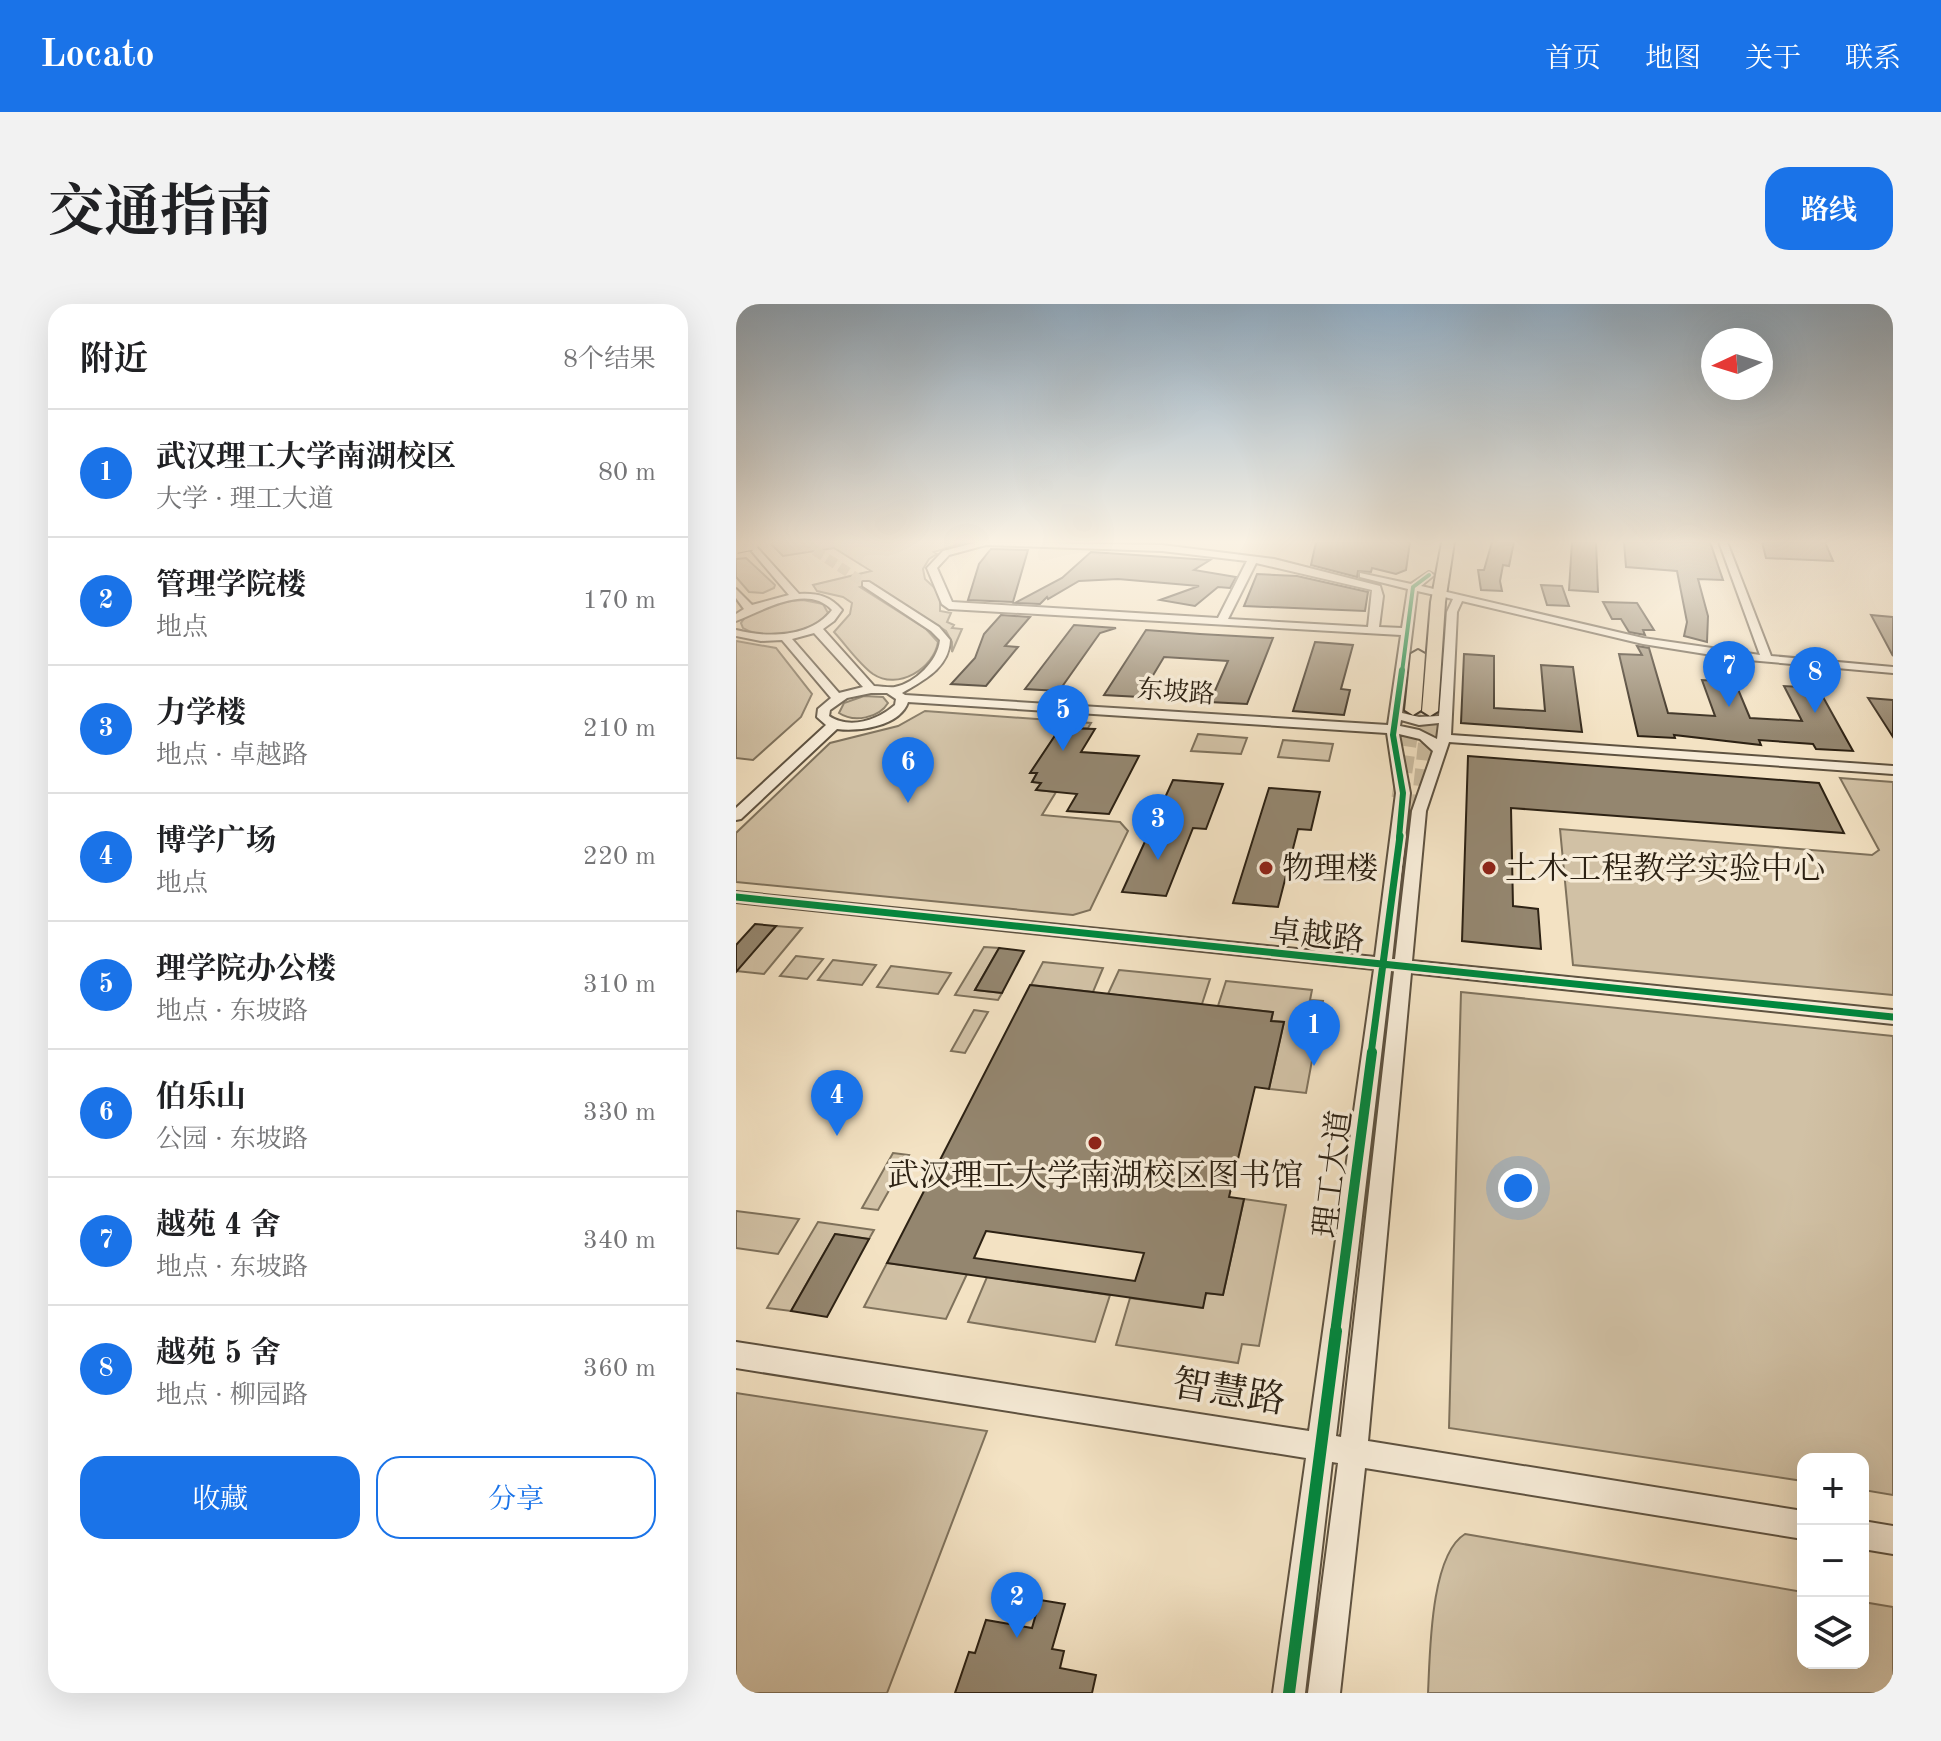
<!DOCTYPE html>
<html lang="zh">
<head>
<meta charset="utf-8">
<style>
  body { margin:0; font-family:"Old Standard TT","Noto Serif SC",serif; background:#f2f2f2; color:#202124 }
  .controls { position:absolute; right:24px; bottom:24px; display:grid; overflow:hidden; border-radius:16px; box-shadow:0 8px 32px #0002 }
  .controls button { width:72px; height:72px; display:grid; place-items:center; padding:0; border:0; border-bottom:2px solid #e0e0e0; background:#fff; color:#202124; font:40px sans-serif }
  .compass { position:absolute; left:965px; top:24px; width:72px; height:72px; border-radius:50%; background:#fff; box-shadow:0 8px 32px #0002; rotate:266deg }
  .you { position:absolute; left:782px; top:884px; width:28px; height:28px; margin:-20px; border:6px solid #fff; border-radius:50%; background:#1a73e8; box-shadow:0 0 0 12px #1a73e833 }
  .badge { display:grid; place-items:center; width:52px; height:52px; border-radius:50%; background:#1a73e8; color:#fff; font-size:26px; font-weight:700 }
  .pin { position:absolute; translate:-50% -66px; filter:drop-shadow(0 2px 4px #0008) }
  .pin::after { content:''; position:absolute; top:42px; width:28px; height:24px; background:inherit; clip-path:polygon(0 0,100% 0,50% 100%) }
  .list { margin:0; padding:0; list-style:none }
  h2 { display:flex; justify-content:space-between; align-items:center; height:104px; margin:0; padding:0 32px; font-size:34px }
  h2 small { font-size:26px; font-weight:400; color:#757577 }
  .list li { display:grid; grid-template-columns:52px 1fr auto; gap:24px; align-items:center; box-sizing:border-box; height:128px; padding:0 32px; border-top:2px solid #e0e0e0 }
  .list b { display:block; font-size:30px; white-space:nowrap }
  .list p { margin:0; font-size:26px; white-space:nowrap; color:#757577 }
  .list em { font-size:26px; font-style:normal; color:#757577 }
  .actions { display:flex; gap:16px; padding:24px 32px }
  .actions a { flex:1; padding:18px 0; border:2px solid #1a73e8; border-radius:24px; text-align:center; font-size:28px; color:#1a73e8 }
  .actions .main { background:#1a73e8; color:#fff }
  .icon { flex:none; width:44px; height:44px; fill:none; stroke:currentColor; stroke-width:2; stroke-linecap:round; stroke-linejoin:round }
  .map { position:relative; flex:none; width:1157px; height:1389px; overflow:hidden; border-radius:24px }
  header { display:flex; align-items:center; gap:48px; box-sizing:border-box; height:112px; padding:0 40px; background:#1a73e8; color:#fff }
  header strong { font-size:38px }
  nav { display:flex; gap:44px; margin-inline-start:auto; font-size:28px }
  .intro { display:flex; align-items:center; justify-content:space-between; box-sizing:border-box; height:192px; padding:0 48px }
  h1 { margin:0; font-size:56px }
  .button { padding:20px 36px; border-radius:24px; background:#1a73e8; color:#fff; font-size:28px; font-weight:700 }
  main { display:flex; gap:48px; padding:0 48px }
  aside { flex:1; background:#fff; border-radius:24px; box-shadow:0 8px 32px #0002 }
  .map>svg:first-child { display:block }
</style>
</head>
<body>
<header>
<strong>Locato</strong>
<nav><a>首页</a><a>地图</a><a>关于</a><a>联系</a></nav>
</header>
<div class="intro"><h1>交通指南</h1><a class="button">路线</a></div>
<main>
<aside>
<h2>附近<small>8个结果</small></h2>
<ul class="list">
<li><span class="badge">1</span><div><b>武汉理工大学南湖校区</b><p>大学 · 理工大道</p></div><em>80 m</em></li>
<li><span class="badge">2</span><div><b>管理学院楼</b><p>地点</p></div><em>170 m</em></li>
<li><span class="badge">3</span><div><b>力学楼</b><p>地点 · 卓越路</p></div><em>210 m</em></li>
<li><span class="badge">4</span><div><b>博学广场</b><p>地点</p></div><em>220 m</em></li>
<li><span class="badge">5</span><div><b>理学院办公楼</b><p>地点 · 东坡路</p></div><em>310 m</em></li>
<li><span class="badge">6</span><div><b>伯乐山</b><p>公园 · 东坡路</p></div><em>330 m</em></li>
<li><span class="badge">7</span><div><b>越苑 4 舍</b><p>地点 · 东坡路</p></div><em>340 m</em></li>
<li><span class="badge">8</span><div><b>越苑 5 舍</b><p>地点 · 柳园路</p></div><em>360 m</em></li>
</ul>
<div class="actions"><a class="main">收藏</a><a>分享</a></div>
</aside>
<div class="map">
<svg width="1157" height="1389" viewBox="0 0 1157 1389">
  <rect width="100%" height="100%" fill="#f3e2c3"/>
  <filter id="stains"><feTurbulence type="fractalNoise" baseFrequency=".0025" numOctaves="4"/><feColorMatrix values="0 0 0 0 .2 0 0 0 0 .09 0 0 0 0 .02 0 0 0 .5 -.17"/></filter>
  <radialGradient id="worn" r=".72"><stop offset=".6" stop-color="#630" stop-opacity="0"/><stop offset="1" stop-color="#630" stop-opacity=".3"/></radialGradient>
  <path fill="#d1c1a5" stroke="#7f725c" stroke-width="2" d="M37,238H229L198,248L201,250L193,255L187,265L189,275L204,289V307L215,309L211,318L218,321L216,324L226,325L216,348V338L210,327L136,279L124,283L190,325L202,338C198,364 162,387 137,370C123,360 110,341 98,328L114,310L116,299L107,293L81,287L77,281L135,267L98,244L47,252L36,241Z
    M10,254L39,281L38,284L27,289L13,288L0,273V255Z
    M67,296L87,300L92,309C75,330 30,337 7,324L5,319C16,300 46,298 67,296Z
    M0,337L40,344L76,390L65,413L17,456L0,454Z
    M128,392L147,393L152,399C143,414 118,419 103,409L108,399Z
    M189,407L355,419L352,424L324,425L295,468L301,469L296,478L305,479L300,486L320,488L306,511L384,518L392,527L354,606L337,611L0,578V529L94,439L162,422Z
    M462,430L511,434L505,450L455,447Z
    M547,436L597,440L593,457L542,453Z
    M1104,474L1157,478V691L837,661L824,525L1136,551L1143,546Z
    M40,622L66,624L28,670L0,667Z
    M248,643L263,644L239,686L266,689L262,696L219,691Z
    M60,652L87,655L71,675L44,672Z
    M97,656L140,661L126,681L82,676Z
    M307,658L367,664L357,688L295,681Z
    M155,662L215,669L202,690L141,683Z
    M383,666L474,675L466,700L372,690Z
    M490,677L576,686L574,696L587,697L570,789L533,785L548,718L535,717L537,708L482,702Z
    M725,688L1157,732V1191L1127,1186V1155H1067V1177L713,1124Z
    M238,706L252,708L229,749L215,747Z
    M157,849L173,851L142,906L126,904Z
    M508,895L550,901L523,1042L506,1040L502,1059L380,1041L394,994L466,1004L470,989L487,991Z
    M0,907L63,915L42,950L0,944Z
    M82,918L138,926L133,935L99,930L55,1007L31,1004Z
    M151,959L231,970L210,1015L128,1003Z
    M251,973L374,991L359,1038L232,1018Z
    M0,1089L251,1127L151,1389H0Z
    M729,1230L1067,1288V1359H1127V1298L1157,1303V1389H692C694,1351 694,1251 729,1230Z"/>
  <path fill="#94866f" stroke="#2d2214" stroke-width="2" fill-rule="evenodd" d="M580,238H674L670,266L660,270L636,264L635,268L622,267L621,273L575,261Z
    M756,238H778L773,262L767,261L764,277L766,287L745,286L742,266H748Z
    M836,238H860L862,288L833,286Z
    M888,238H974L987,276L962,275L972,312L971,338L948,332L951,318L941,267L890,263Z
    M1026,238H1089L1097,257L1030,254Z
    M255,245L292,246L277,298L232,296L243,260Z
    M355,248L474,256L458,266L500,273L494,284L482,283L459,302L424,296L463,282L382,275L343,277L312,295L311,293L304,300L279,299L326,274Z
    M521,270L561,272L632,288L629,307L508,302Z
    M805,281L826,282L833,302L811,301Z
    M867,298L901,299L918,326H907L909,331L893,328L885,315H876Z
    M265,311L294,313L269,342L282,343L250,382L215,380L239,354L248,330Z
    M1135,311L1157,313V352Z
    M338,321L380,324L364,329L323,387L289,385Z
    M410,326L464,330L537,334L511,400L474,398L492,357L428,353L404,393L368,391Z
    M579,338L617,341L605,385L614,386L608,411L557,407Z
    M901,342L913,344L932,409L979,412L966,376L999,378L1014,414L1066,417L1048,382L1082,384L1117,447L1080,445L1077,440L1023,436L1025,441L938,431L939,434L902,432L883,350L906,351Z
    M728,350L758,352V404L809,407L805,361L837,363L846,428L725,419Z
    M1132,394L1157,396V433Z
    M324,424L359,425L345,448L403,452L373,510L331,507L341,490L300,486L305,479L296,478L301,469H294Z
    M732,452L1083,479L1108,529L775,504L777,602L802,605L805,645L726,637Z
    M437,476L487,480L470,525L457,524L430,592L386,588Z
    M533,484L584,488L575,526L562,525L542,603L497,599Z
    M19,620L40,622L0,668V641Z
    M263,644L288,647L266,689L239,686Z
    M294,681L537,708L535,717L548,718L533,785L519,783L493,893L508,895L487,991L470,989L467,1004L151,959ZM250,927L408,949L399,977L238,954Z
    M99,930L133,935L91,1013L55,1007Z
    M304,1296L329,1300L316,1345L328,1347L324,1364L360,1371L356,1389H219L233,1348L239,1349L250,1316L296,1324Z"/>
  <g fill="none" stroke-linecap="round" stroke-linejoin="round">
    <path stroke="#cbbca0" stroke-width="10" stroke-dasharray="10 5" stroke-linecap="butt" d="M66,238L130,280"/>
    <path stroke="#cbbca0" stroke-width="17" stroke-dasharray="17 9" stroke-linecap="butt" d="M664,494L677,406
      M683,508L694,407"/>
    <g stroke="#5e5240" stroke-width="4">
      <path id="minor" d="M8,238H16L63,290C81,289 94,292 106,306L98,317L87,325L138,382C144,382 154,384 159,383C179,379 202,357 204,336L195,327L127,282V278H133L203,323L214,336C213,364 188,376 166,389L169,391L652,421L665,331L213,305L206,300L191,264L207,247L242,238L426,241L538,255L644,282L647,292L643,323L666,324L672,285L624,273V269L675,280L693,268L698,271L685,282L907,334L1024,351L983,238H991L1035,352L1157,363V369L1001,355L907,340L726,297L721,308L715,431L1157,462V470L713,438L690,507L676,657L1157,706V720L675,669L632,1137L1067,1207V1235L629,1164L604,1389H572L602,1159L596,1158L569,1389H537L570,1154L0,1064V1038L573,1127L638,665L0,598V588L639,653L660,489L651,429L172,398C164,422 123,428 101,425L5,515L0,516V504L90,421L81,413L82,405L95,394L46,336L25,337L0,332V326C30,334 75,334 96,306C71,279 26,307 0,317V310L8,305L0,294V285L16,301L53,291ZM250,241L426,247L511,257L482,314L216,298L201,264L213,251ZM520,259L636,286L632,323L492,315ZM681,287L717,295L711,308L703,412L683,413L666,409ZM78,329L127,383L103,389L56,335ZM135,389H151L160,395L159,401C142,416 114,426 93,412L94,406L111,394ZM665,416L683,421L703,419L701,435L683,426L664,422ZM663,430L684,435L697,447L676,507L659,655H656L674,489ZM655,667H658L605,1133L600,1132Z
        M1127,1217L1157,1222V1250L1127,1245Z"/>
    </g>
    <g stroke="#2d2214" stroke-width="4">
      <path id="major" d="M706,238H718L709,298L702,407L694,412L686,407L695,298Z
        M682,346L689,350L685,406L677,411L669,406L675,350Z"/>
    </g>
    <use href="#minor" fill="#f7ecd8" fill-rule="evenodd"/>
    <use href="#major" fill="#f3e2c3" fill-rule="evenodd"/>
    <g stroke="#2d2214" stroke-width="18" stroke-linecap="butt">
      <path id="highway-bridge" d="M0,241L15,238"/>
    </g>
    <use href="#highway-bridge" stroke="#f3e2c3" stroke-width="16"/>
    <g stroke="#f7ecd8" stroke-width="7">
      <path id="cycleway-far4" d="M666,368L677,283L693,271"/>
    </g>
    <g stroke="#f7ecd8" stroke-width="10">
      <path id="cycleway-far3" d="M663,534L667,489L657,431L666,366"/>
    </g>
    <g stroke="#f7ecd8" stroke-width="12">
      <path id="cycleway-far2" d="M0,593L1157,713
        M635,750L664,532"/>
    </g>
    <g stroke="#f7ecd8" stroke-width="15">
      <path id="cycleway-far1" d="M599,1029L636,748"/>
    </g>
    <g stroke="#f7ecd8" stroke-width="17">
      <path id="cycleway" d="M553,1389L600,1027"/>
    </g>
    <use href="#cycleway-far4" stroke="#00873e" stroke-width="4"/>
    <use href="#cycleway-far3" stroke="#00873e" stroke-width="6"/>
    <use href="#cycleway-far2" stroke="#00873e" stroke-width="7"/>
    <use href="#cycleway-far1" stroke="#00873e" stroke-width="10"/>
    <use href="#cycleway" stroke="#00873e" stroke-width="12"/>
  </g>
  <linearGradient id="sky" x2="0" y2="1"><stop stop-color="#91acc2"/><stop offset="0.55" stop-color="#faf2e4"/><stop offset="1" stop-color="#faf2e4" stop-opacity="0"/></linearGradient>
  <rect width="1157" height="432" fill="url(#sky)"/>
  <g fill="#8f2418" stroke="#f7ecd8" stroke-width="3">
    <circle cx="530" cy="564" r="8"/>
    <circle cx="753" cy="564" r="8"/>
    <circle cx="359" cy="839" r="8"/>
  </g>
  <g text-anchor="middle" stroke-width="7" stroke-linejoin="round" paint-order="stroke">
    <g font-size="26" fill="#2d2214" stroke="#f7ecd8">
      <text transform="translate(440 387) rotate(4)" y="9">东坡路</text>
    </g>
    <g font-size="32" fill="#2d2214" stroke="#f7ecd8" text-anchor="start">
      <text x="546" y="575">物理楼</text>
      <text x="769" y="575">土木工程教学实验中心</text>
      <text x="359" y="882" text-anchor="middle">武汉理工大学南湖校区图书馆</text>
    </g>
    <g font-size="32" fill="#2d2214" stroke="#f7ecd8">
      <text transform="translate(581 631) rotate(6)" y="11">卓越路</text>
      <text transform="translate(596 870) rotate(-83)" y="11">理工大道</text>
    </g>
    <g font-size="38" fill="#2d2214" stroke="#f7ecd8">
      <text transform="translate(493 1087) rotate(9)" y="13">智慧路</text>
    </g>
  </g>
  <rect width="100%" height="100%" filter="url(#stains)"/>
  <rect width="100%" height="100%" fill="url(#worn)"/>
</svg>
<div class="controls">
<button>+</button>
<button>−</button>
<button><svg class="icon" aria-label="layers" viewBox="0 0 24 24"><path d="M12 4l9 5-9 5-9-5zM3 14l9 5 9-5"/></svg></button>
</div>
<svg class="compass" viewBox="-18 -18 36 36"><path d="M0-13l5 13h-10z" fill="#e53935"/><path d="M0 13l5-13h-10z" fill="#757577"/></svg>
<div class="you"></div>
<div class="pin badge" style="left:578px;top:762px">1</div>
<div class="pin badge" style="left:281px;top:1334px">2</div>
<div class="pin badge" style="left:422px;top:556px">3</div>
<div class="pin badge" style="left:101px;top:832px">4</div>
<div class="pin badge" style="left:327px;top:447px">5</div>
<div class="pin badge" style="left:172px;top:499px">6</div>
<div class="pin badge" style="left:993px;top:403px">7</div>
<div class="pin badge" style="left:1079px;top:409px">8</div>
</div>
</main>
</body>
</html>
